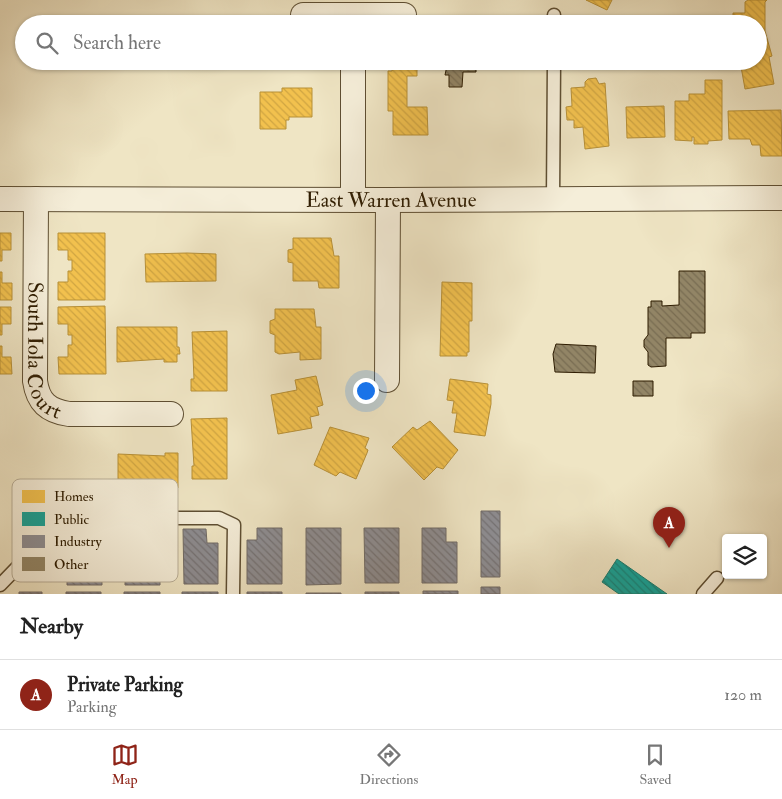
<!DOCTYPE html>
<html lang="en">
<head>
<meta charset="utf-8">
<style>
  body { margin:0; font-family:"IM FELL Double Pica",serif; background:#f6f6f6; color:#222 }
  .controls { position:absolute; right:15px; bottom:15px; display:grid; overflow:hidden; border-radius:5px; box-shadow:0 1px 4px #0004 }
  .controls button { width:45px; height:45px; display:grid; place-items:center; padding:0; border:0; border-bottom:1px solid #e0e0e0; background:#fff; color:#222; font:25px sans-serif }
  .you { position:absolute; left:365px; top:390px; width:18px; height:18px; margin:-12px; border:4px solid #fff; border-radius:50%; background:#1a73e8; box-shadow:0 0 0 8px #1a73e833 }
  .badge { display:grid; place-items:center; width:32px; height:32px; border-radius:50%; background:#8f2418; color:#fff; font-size:16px; font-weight:700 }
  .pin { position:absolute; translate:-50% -41px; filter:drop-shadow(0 1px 2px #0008) }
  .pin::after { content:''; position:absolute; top:26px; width:18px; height:15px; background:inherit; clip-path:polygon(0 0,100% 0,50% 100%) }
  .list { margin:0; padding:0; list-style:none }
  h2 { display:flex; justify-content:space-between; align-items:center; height:65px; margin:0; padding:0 20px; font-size:21px }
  h2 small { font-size:16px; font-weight:400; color:#767676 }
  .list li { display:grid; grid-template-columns:32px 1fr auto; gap:15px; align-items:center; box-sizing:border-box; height:70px; padding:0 20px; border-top:1px solid #e0e0e0 }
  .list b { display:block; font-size:19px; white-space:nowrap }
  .list p { margin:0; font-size:16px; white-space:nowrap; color:#767676 }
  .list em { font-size:16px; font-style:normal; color:#767676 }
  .icon { flex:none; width:28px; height:28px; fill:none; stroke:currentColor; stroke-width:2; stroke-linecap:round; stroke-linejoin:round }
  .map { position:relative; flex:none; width:782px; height:594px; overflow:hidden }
  .search { position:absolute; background:#fff; box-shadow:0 1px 4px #0004; left:15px; right:15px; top:15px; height:55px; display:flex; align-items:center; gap:12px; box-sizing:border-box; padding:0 18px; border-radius:28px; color:#767676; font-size:19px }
  .sheet { height:135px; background:#fff }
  nav { display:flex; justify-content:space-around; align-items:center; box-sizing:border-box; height:70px; border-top:1px solid #e0e0e0; background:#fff; font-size:14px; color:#767676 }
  nav a { display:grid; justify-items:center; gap:2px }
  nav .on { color:#8f2418 }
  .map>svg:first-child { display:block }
</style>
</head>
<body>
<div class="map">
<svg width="782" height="594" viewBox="0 0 782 594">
  <defs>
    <pattern id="homes-back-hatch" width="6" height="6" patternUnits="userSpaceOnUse" patternTransform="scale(1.25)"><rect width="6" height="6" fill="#f2c14e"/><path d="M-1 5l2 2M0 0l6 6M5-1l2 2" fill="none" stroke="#d0a542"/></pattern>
    <pattern id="public-back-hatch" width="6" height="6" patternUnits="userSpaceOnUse" patternTransform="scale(1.25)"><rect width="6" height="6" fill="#17a398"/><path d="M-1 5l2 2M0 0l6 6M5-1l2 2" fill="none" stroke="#15847a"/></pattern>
    <pattern id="industry-back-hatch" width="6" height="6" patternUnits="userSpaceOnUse" patternTransform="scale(1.25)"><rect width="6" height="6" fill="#8d8d92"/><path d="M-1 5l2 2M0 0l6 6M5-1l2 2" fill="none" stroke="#747275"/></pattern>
    <pattern id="building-back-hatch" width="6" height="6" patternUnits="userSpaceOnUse" patternTransform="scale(1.25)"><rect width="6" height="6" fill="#928566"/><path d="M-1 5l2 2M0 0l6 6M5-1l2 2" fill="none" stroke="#786c52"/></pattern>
  </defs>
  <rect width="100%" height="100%" fill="#efe5c4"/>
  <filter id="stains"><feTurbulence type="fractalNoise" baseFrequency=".004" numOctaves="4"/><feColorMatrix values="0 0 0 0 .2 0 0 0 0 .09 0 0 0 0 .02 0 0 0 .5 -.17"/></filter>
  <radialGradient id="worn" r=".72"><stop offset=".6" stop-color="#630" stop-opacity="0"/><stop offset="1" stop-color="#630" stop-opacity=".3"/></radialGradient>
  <path fill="url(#homes-back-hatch)" stroke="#b79037" d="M586,0H612L607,10Z
    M748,0H767L765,2V31L772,56L769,57L774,84L745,89L740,61H758V24H733V13H745V2Z
    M392,61H417V76H407V107H427L428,135H393V111H388V71H392Z
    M596,78L599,84L605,83L609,146L585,149L583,127L574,128V120H567L566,107L572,106L571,88L585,87V82L588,79Z
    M705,80H722V140L708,141V144H694V137H692V141L675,140V101H689V94H705Z
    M282,88H312V117H289V120H286V129H260V92H282Z
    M664,106L665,137L627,138L626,107Z
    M781,110L782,156H761L760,145H752L750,139H729L728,111Z
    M0,233H11V250H2V261H0Z
    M58,233H105V300H58V282H68V271H72V260H68V250H58Z
    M293,238H331L334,256H339V288H319L318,281H293V263L288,262V250L293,249Z
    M187,253L216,254V281L146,282L145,254Z
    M0,272H2V283H12V300H0Z
    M442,282L472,283V321H469V352H467V356H440Z
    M105,306L106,374H59L58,357H68V345H72V335H68V324H58V307Z
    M0,307H11V324H2V335H0Z
    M275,309H314L316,327H321V359L300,360V352L279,354L275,352V335L270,333V321L275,319Z
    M117,327H177V347H179L180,354H177V362H164V359L117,362Z
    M227,331V391H191V379H194L192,332Z
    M0,346H2V357H11L12,374H0Z
    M316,376L323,405L317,407L319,415L310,417L312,428L278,434L271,395L297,390L295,380Z
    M450,379L488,384L487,394L491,395V404L485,436L454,432L457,413H452L454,401L447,400Z
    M227,418V479H192V466H194L191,419Z
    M430,421L458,450L443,469L437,467L424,480L392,447L413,427L417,430Z
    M330,427L369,438L365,448L368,450L367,453L356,479L340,472L336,476L314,465Z
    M165,453H178V488H118V454L165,456Z"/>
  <path fill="url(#public-back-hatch)" stroke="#1e7a6b" d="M617,559L667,594H619L602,582Z"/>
  <path fill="url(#industry-back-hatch)" stroke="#706b66" d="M481,511H500V577H481Z
    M257,528H282V584H247V540H257Z
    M306,528H341V584L306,585Z
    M364,528H399V583H365Z
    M422,528H446V542H457V583H422Z
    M79,529H101L102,585H67V544H79Z
    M125,529H160V585H125Z
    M183,529H206L207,543H218V584H184Z
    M481,587H500V594H481Z
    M423,591H458V594H423Z
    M19,592H42V594H19Z
    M66,592H101V594H66Z
    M124,592H160V594H124Z
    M182,592H218V594H182Z
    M247,592H282V594H247Z
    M365,592H399V594H365Z
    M306,593H341V594H306Z"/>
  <path fill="url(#building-back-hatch)" stroke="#2e1c01" d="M448,61H476V72H463L462,87H449V75H445Z
    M679,271H705V333H691V338H666V366L651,367L648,365V352L644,347V340L648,335V307H651V301H662V306L679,305Z
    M556,344L596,346L595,373L555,372L553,354Z
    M633,381H653V396H633Z"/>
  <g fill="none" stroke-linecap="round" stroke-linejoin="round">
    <g stroke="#5e4e32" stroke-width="15">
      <path id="service" d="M554,15V24
        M553,199L554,61
        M0,585L65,518H219L234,525L233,594
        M703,594L717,578"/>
    </g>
    <g stroke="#5e4e32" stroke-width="26">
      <g id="minor">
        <path d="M303,15H404"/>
        <path id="s1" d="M0,199L388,200L782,198"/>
        <path id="s2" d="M36,199L35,381C38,402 48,411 69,414H171"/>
        <path d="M353,200V61"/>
        <path d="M387,380L388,200"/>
      </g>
    </g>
    <use href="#service" stroke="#f5eed9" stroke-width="12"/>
    <use href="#minor" stroke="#f5eed9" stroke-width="24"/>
  </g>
  <g text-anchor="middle" stroke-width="5" stroke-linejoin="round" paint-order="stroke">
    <g font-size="21" fill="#2e1c01" stroke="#f5eed9">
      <text dy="7" stroke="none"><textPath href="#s1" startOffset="391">East Warren Avenue</textPath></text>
      <text dy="7" stroke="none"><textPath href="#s2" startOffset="154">South Iola Court</textPath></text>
    </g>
  </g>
  <rect x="12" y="479" width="166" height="103" rx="8" fill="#f5eed9" stroke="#b9af98" stroke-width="1"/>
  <rect x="22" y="490" width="23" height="13" fill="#f2c14e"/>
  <rect x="22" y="512" width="23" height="14" fill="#17a398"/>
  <rect x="22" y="535" width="23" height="13" fill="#8d8d92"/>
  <rect x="22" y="557" width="23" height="14" fill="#928566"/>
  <g font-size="14" fill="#2e1c01">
    <text x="54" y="501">Homes</text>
    <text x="54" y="524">Public</text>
    <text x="54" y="546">Industry</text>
    <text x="54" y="569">Other</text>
  </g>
  <rect width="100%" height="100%" filter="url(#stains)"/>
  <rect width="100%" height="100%" fill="url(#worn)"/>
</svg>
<div class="controls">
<button><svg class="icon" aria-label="layers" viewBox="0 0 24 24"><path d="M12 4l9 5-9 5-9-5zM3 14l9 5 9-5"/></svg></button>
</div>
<div class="you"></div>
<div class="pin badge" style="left:669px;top:548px">A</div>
<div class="search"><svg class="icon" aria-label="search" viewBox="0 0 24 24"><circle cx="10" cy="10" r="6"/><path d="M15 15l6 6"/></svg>Search here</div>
</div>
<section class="sheet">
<h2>Nearby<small></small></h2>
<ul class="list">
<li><span class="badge">A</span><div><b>Private Parking</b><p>Parking</p></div><em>120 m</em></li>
</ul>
</section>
<nav>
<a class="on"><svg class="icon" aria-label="map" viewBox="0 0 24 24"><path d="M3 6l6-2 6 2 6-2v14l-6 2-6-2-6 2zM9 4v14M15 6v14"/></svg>Map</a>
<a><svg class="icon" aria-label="directions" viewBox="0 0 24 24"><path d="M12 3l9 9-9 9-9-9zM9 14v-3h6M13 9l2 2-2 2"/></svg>Directions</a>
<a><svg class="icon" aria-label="saved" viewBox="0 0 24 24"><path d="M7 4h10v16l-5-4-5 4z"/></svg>Saved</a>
</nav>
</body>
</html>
